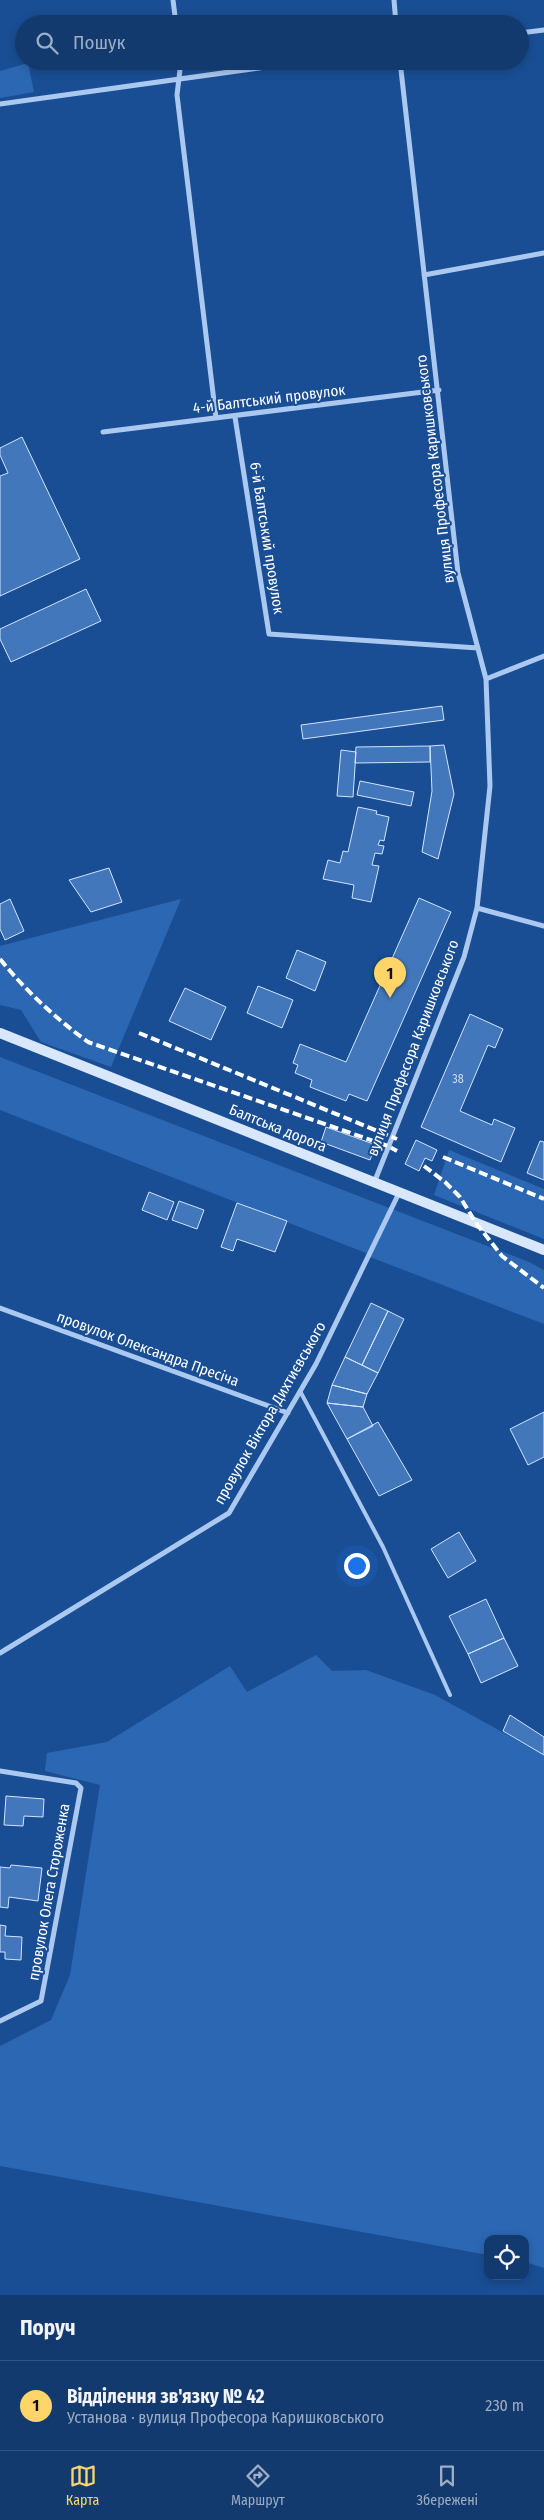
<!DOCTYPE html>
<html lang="uk">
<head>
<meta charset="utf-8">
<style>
  body { margin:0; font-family:"Fira Sans Condensed",sans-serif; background:#204577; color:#f1f3f6 }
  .controls { position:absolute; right:15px; bottom:15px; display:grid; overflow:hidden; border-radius:10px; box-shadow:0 2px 8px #0003 }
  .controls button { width:45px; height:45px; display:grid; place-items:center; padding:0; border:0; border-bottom:1px solid #325482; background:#133a6f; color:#f1f3f6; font:25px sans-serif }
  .you { position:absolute; left:356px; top:1565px; width:18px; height:18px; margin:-12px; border:4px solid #fff; border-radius:50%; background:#1a73e8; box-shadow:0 0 0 8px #1a73e833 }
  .badge { display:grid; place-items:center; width:32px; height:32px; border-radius:50%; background:#ffd56a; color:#111; font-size:16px; font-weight:700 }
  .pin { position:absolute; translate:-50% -41px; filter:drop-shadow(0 1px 2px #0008) }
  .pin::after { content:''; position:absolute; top:26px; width:18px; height:15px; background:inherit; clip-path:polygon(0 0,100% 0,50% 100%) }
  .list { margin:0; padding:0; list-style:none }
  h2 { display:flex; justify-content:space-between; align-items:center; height:65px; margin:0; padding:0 20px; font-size:21px }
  h2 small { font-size:16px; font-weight:400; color:#9dadc3 }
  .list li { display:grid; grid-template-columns:32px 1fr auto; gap:15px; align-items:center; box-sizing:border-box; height:90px; padding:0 20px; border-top:1px solid #325482 }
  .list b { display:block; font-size:19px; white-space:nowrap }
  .list p { margin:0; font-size:16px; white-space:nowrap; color:#9dadc3 }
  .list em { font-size:16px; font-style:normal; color:#9dadc3 }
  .icon { flex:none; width:28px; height:28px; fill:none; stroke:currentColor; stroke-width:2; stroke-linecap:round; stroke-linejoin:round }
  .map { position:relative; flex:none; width:544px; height:2295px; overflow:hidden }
  .search { position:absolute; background:#133a6f; box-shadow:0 2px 8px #0003; left:15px; right:15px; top:15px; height:55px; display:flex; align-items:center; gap:12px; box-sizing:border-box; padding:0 18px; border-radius:28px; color:#9dadc3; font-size:19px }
  .sheet { height:155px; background:#133a6f }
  nav { display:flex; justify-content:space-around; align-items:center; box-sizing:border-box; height:70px; border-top:1px solid #325482; background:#133a6f; font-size:14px; color:#9dadc3 }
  nav a { display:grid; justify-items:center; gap:2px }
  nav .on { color:#ffd56a }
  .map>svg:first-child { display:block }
</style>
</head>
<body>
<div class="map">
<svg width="544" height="2295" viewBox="0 0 544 2295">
  <rect width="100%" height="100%" fill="#194e94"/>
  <path fill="#2c67b3" d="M28,63L34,92L0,98V71Z
    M181,899L111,1067L41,1042L21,1010L0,1005V946Z
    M0,1057L529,1262L544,1270V1324L370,1257L366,1253L0,1110Z
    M449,1150L544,1189V1239L434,1195Z
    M316,1655L332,1671L366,1670L435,1695L544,1755V2268L525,2262V2239H488V2255L0,2166V2046L51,2020L70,1975L100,1785L45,1771L47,1753L107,1742L230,1666L247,1692Z"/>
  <path fill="#4277bb" stroke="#d1e4fb" d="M22,437L80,559L0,596V476L8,473L0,455V448Z
    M86,589L101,621L11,662L0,639V629Z
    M442,706L444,720L303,739L301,725Z
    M444,745L454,794L438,859L422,852L432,791L430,746Z
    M430,746V762L355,763L356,747Z
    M341,750L356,752L353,797L337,796Z
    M360,781L414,792L411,806L357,795Z
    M358,807L377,811L376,814L389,817L384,841L380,840L378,845L384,846L382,854L375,853L372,865L379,866L371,902L352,898L354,885L323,879L328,860L340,863L343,851L348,852Z
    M109,868L122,902L91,912L69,880Z
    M419,898L451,912L367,1101L349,1094L346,1101L310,1087L312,1080L295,1073L298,1065L293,1063L300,1044L346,1062Z
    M10,899L24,931L5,940L0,929V904Z
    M297,950L326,962L315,991L286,978Z
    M258,986L293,1000L282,1028L247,1013Z
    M185,988L226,1007L211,1040L169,1021Z
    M470,1014L503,1029L495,1048L488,1045L460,1111L492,1125L494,1119L515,1128L501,1162L421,1127Z
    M326,1127L376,1145L370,1160L321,1142Z
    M416,1140L437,1150L432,1161L425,1158L419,1171L405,1164Z
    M540,1141L544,1142V1180L527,1173Z
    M149,1192L174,1202L167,1220L142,1210Z
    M179,1201L204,1210L197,1229L172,1220Z
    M237,1203L287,1221L275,1252L237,1239L233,1251L221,1247Z
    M371,1303L388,1311L362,1365L345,1357Z
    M388,1311L404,1319L378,1373L362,1365Z
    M345,1357L378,1373L367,1394L332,1385Z
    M332,1385L367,1394L363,1407L327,1403Z
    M327,1403L363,1407L373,1426L347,1439Z
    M544,1412V1457L528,1465L510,1429Z
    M378,1422L412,1480L379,1496L347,1439Z
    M459,1532L476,1561L448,1578L431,1549Z
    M486,1599L504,1638L468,1654L449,1616Z
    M504,1638L518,1666L481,1683L468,1654Z
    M510,1715L544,1737V1755L503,1731Z
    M6,1796L44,1799L43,1817L24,1816L23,1826L4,1825Z
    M11,1865L42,1868L38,1901L9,1897L8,1908L0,1907V1867L10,1868Z
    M0,1925L6,1926L5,1936L22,1937L21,1960L5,1959V1952H0Z"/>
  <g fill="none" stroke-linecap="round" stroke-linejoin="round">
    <path stroke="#abc9f0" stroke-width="4" d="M300,1391L383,1547L450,1695"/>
    <path stroke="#abc9f0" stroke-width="5" d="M173,0L176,24
      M394,0L396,24
      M520,33L544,30
      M181,61L177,95L216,418
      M0,104L309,61
      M424,275L544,253
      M235,417L269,634L478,648
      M103,432L439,390
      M486,679L544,656
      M477,908L544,926
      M374,1183L464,957L477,908L490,786L486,679L458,573L400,61
      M0,1308L288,1413
      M0,1653L229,1513L316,1364L399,1193
      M0,1771L76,1783L81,1788L41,2001L0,2021"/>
    <path stroke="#d8e7fb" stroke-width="10" d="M0,1033L544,1250"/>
    <path stroke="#fff" stroke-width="4" stroke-dasharray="9 4" stroke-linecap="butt" d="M0,959C26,991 54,1017 88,1042L388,1146L397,1151
      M139,1033L397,1139
      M443,1157L544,1199
      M424,1166L445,1182L460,1197L476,1223L502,1256L544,1288"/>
  </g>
  <g text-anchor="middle" stroke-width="4" stroke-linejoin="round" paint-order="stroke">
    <g font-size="12" fill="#d0ddee">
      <text x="458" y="1083">38</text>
    </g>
    <g font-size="15" fill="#fff" stroke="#194e94">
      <text transform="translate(269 399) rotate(-7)" y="5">4-й Балтський провулок</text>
      <text transform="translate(435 469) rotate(-97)" y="5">вулиця Професора Каришковського</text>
      <text transform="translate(267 538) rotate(81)" y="5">6-й Балтський провулок</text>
      <text transform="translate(413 1048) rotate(-69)" y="5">вулиця Професора Каришковського</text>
      <text transform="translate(278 1128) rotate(22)" y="5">Балтська дорога</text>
      <text transform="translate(148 1349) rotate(20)" y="5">провулок Олександра Пресіча</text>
      <text transform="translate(270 1413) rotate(-60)" y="5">провулок Віктора Дихтиєвського</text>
      <text transform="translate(49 1892) rotate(-80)" y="5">провулок Олега Стороженка</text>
    </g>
  </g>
</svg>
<div class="controls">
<button><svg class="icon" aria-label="locate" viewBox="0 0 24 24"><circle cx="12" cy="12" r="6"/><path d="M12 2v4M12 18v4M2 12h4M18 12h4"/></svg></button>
</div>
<div class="you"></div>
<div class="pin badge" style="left:390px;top:998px">1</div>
<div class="search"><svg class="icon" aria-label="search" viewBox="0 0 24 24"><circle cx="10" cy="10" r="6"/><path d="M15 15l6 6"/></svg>Пошук</div>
</div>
<section class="sheet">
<h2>Поруч<small></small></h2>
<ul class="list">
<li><span class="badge">1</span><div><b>Відділення зв'язку № 42</b><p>Установа · вулиця Професора Каришковського</p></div><em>230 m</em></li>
</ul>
</section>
<nav>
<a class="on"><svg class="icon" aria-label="map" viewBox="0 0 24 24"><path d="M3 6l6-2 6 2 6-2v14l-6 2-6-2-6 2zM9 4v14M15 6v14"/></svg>Карта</a>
<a><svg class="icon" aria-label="directions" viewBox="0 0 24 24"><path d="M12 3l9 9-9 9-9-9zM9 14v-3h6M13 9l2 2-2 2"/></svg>Маршрут</a>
<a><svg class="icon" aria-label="saved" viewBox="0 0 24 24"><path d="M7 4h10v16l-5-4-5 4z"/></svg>Збережені</a>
</nav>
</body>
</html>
